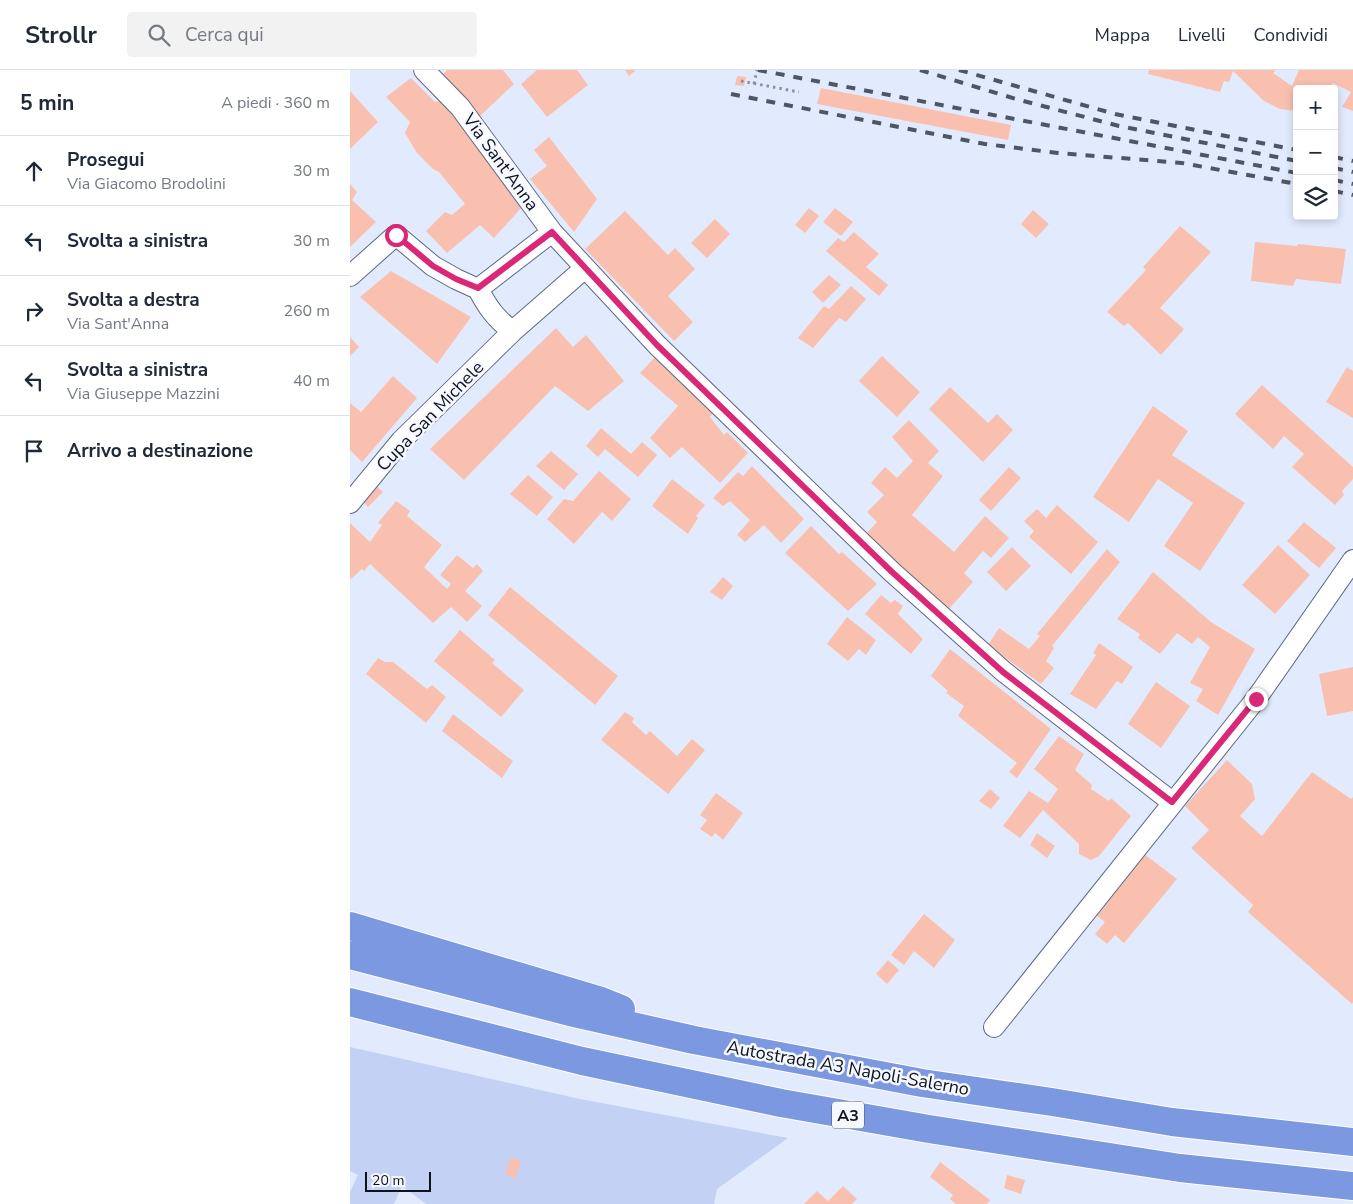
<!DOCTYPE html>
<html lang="it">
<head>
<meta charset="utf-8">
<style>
  body { margin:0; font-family:"Nunito Sans",sans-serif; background:#f2f2f3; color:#1f2937 }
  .controls { position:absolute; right:15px; top:15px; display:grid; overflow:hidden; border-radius:5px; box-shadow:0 2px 8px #0003 }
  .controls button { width:45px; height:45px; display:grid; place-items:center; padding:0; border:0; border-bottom:1px solid #e0e1e3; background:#fff; color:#1f2937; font:25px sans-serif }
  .scale { position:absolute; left:15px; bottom:12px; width:66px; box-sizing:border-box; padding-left:5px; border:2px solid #0e131e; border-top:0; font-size:14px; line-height:18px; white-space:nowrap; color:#0e131e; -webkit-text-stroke:4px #f5f8fe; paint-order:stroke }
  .stop { position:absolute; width:15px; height:15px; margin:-11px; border:4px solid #db2777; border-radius:50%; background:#fff }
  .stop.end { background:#db2777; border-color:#fff; box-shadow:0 1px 5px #0008 }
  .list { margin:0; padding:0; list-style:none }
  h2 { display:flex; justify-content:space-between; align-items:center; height:65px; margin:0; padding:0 20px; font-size:21px }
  h2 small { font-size:16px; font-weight:400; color:#747a83 }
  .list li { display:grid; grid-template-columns:32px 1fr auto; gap:15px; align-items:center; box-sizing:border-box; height:70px; padding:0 20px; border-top:1px solid #e0e1e3 }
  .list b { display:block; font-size:19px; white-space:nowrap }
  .list p { margin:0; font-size:16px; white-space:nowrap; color:#747a83 }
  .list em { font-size:16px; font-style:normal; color:#747a83 }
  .icon { flex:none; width:28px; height:28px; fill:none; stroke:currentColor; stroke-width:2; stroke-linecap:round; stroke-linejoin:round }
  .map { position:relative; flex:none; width:1003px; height:1134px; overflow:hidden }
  header { display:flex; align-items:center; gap:30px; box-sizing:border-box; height:70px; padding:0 25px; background:#fff; border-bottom:1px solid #e0e1e3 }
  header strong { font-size:24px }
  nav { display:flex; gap:28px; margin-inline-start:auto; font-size:18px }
  .search { width:350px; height:45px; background:#f2f2f3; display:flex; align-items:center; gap:12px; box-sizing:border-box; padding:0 18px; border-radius:5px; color:#747a83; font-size:19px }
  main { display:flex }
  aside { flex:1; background:#fff }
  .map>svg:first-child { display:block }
</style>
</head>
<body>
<header>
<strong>Strollr</strong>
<div class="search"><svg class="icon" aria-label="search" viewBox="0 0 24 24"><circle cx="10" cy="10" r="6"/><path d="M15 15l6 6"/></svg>Cerca qui</div>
<nav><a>Mappa</a><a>Livelli</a><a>Condividi</a></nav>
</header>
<main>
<aside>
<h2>5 min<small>A piedi · 360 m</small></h2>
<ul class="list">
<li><svg class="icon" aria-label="ahead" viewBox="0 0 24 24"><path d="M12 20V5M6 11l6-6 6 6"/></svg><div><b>Prosegui</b><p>Via Giacomo Brodolini</p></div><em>30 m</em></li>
<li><svg class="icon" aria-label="left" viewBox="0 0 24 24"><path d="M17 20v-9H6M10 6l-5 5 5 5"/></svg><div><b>Svolta a sinistra</b></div><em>30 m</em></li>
<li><svg class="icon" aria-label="right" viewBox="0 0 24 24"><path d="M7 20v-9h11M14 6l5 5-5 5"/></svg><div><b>Svolta a destra</b><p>Via Sant'Anna</p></div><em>260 m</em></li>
<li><svg class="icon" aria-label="left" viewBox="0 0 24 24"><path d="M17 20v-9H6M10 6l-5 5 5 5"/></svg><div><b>Svolta a sinistra</b><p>Via Giuseppe Mazzini</p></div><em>40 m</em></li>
<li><svg class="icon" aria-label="arrive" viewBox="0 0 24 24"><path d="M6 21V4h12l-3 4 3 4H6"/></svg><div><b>Arrivo a destinazione</b></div></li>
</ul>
</aside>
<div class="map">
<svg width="1003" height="1134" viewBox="0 0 1003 1134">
  <rect width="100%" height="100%" fill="#e2ebfe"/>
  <path fill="#c2d1f4" d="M0,977L230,1029L438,1068L367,1119L364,1134H76L52,1116L44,1134H0V1122L8,1105L0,1101Z"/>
  <path fill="#f9c0af" d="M97,0H153L164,14L130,46L92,5Z
    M187,0H227L238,15L197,47L171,14Z
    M275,0H286L279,6Z
    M799,0H926L923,3L942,16L949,0H1003V41L992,37L1001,22L983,13L979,19H947V41L930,39L914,31L883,1L879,12L874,11L870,22L798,4Z
    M387,6L396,7L394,16L385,15Z
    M61,8L85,32L93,30L173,136L144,168L130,155L97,183L76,161L95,142L102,145L115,134L89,102L83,99L67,83L55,63L60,52L36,27Z
    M471,18L661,55L658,70L467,34Z
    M0,21L28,52L0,79Z
    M199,67L247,129L224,162L180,109L197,96L184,80Z
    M0,114L7,122L2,130L26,152L0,177Z
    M459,138L469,146L455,163L445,155Z
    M485,138L503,152L491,166L473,152Z
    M683,140L699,154L686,168L671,154Z
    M275,141L318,185L325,178L345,199L318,226L343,252L324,271L235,179Z
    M365,149L380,164L357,188L341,173Z
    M830,156L861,182L810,238L834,259L811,285L778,253L774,256L757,242L796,200L793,197Z
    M504,162L529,184L516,197L538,215L529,226L476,181L488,168L494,172Z
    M905,172L947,176L948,174L996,179L991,214L946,209L943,216L901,211Z
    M41,201L121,247L87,294L10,227Z
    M479,205L491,215L473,233L462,222Z
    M501,216L516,229L496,252L489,248L463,278L448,268L474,236L479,239Z
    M206,258L223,277L236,265L274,311L238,341L205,316L114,410L80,379Z
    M0,267L9,277L0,286Z
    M532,286L570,322L547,347L509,311Z
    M305,287L365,341L360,347L374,365L377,362L398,383L370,413L332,377L320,388L300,368L328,336L290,303Z
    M997,297L1003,301V348L976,332Z
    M43,306L67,328L12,392L0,380V333L11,342Z
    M912,315L1003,397V409L992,421L994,425L985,435L942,397L954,384L934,366L923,379L885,344Z
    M600,317L638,353L647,344L663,360L633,392L579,339Z
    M803,336L838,361L822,385L895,433L850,501L814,476L843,433L808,409L779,452L743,427Z
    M559,350L589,381L578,393L593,406L562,445L604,482L635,446L659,468L641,488L633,481L614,503L623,512L598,540L515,465L527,452L517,442L534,425L521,413L535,397L547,408L563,391L542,367Z
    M251,358L281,384L292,372L307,385L288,407L255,379L248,387L236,376Z
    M201,381L228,404L214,420L186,396Z
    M402,396L454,449L431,473L414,455L395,472L387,465L400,450L380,431L373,436L363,428L388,402L393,406Z
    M659,397L671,408L641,441L629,430Z
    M249,401L281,429L262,451L252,442L224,474L197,449L214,429L223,431Z
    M178,405L203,427L187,446L160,424Z
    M322,409L355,435L346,446L348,448L338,464L302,436Z
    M23,413L33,422L18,437L9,427Z
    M46,431L60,441L57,446L92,475L74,497L97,519L101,514L90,505L107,485L123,498L127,494L133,501L115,521L132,536L117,552L101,537L83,553L20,494L14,501L12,499L1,509L0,508V453L20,472L32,455L28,453Z
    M707,435L748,472L721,504L679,467L684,461L674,451L687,439L696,448Z
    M954,452L986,478L969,498L937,471Z
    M461,456L489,484L492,482L527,514L498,541L435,483Z
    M928,475L960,505L925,544L892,515Z
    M662,477L681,496L656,521L637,502Z
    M757,479L770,492L702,576L704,578L696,591L704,598L691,614L638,575L649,558L679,579L690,566L687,564Z
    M803,502L861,552L905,579L868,645L846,631L853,619L840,613L860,577L848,567L842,574L827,563L810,584L788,568L790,564L767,549Z
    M373,507L383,516L372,530L360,522Z
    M160,517L268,606L245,635L138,545Z
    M531,525L541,533L545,530L553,536L548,544L573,569L561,584L515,544Z
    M497,547L526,570L516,585L509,579L498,591L477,574Z
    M110,560L145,590L142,593L174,620L151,647L84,591Z
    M749,573L783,597L772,614L767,611L746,639L720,624L746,585L743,583Z
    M600,579L701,659L667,708L659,702L667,693L608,646L614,636L596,623L598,621L581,606Z
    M28,588L35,592H43L77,619L82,615L96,627L76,653L16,604Z
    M1003,597V641L977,646L969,604Z
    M806,612L840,636L811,678L778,654Z
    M275,642L284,648L282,652L296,665L300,661L327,686L342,669L355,680L318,724L251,670Z
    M103,644L163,691L152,708L92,661Z
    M709,666L734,684L725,700L742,715L741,719L759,731L761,728L781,746L749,786L741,790L729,784V774L693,740L670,768L653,756L679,721L698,733L708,719L684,699Z
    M877,690L902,714L905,729L890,746L912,766L962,702L1001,729L1003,727V932L1002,934L898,842L903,835L841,778L859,760L835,736Z
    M640,719L650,728L641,739L629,731Z
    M366,723L393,743L373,770L365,763L362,767L350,759L357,750L350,745Z
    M687,763L705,776L697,788L680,775Z
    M793,783L827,809L774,873L765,865L757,874L745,864L755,852L743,843Z
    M574,844L605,870L584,898L564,881L554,895L541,885Z
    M538,890L549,900L537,914L526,904Z
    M161,1087L171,1092L165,1109L155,1104Z
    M590,1092L640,1130L637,1134H606L600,1129L603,1125L580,1107Z
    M657,1105L675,1110L671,1124L654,1118Z
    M493,1116L507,1129L502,1134H454L467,1121L478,1131Z"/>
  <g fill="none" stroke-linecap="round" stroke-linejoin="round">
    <g stroke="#5c6884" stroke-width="22">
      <path id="street" d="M74,0L110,37L202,162L307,275L542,502L653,601L822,732
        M202,162L128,219C137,236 146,250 163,261L235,198
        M0,206L46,165L83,196L106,209L128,219
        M0,433L51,371L163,261
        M644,957L906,629L1003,490"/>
    </g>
    <g stroke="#fff" stroke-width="30">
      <path id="highway" d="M0,856L251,931L271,939
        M0,885L220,942L344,970L572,1013L702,1032L822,1052L1003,1072
        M0,932L232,991L431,1033L579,1059L830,1098L1003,1116"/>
    </g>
    <path stroke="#8a92a1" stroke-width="3" stroke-dasharray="2.5 4" stroke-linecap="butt" d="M391,11L449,22
      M404,14L407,0"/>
    <use href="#street" stroke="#fff" stroke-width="20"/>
    <use href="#highway" stroke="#7b98e1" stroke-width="28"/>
    <path stroke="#4f5563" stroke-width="4" stroke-dasharray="9 9" stroke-linecap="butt" d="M408,0L947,103
      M570,0L666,29L769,56L947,91
      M609,0L765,44L947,80
      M381,24L635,74L708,83L832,93L947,114
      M984,87L1003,91
      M984,98L1003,102
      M984,110L1003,114
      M984,121L1003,125"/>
  </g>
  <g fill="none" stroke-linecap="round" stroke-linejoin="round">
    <path stroke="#db2777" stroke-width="6" d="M46,165L83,196L106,209L128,218L202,162L307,275L542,502L653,602L822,732L906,629"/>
  </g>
  <g text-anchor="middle" stroke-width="5" stroke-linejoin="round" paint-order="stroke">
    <rect fill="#f5f8fe" stroke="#535861" stroke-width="1" x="482" y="1031.5" width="32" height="27" rx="4"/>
    <g font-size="16" font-weight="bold" fill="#0e131e">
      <text x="498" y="1051">A3</text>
    </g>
    <g font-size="18" fill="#0e131e" stroke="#f5f8fe">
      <text transform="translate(151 92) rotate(54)" y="6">Via Sant'Anna</text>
      <text transform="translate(80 346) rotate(-46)" y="6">Cupa San Michele</text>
      <text transform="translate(498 998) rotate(10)" y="6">Autostrada A3 Napoli-Salerno</text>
    </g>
  </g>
</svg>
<div class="controls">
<button>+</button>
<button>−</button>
<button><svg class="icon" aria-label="layers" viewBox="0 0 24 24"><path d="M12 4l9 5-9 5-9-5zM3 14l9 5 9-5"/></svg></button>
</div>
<div class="scale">20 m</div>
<div class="stop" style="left:46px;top:165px"></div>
<div class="stop end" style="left:906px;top:629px"></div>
</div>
</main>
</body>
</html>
